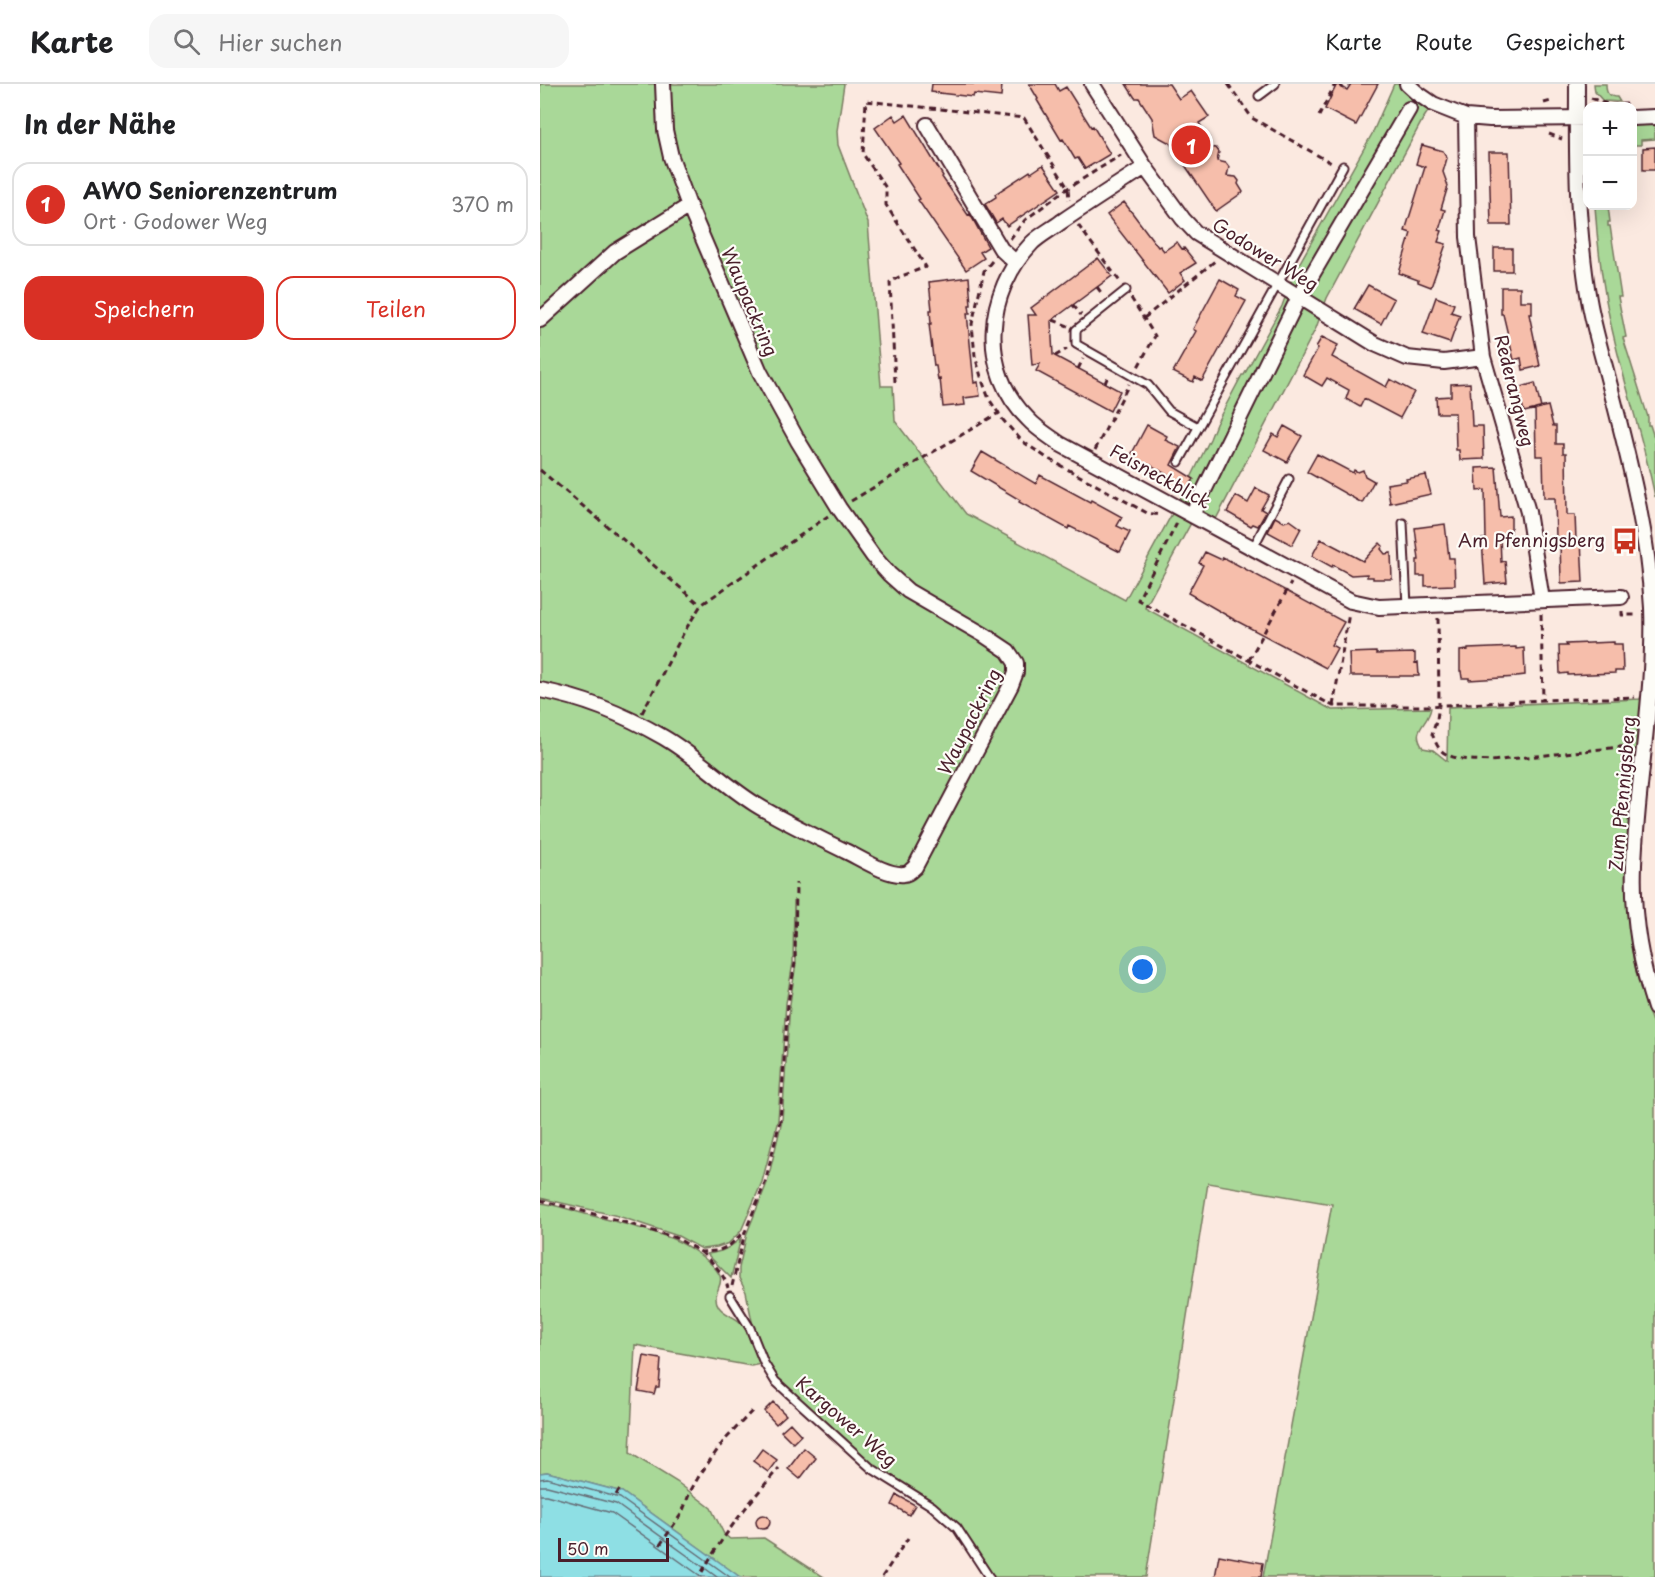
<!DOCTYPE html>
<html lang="de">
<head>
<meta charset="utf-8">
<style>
  body { margin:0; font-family:"Playpen Sans",sans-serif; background:#f6f6f6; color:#202124 }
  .controls { position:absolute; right:18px; top:18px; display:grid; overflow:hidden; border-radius:12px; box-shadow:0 6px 24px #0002 }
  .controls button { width:54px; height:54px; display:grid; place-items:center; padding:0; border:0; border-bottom:2px solid #e0e0e0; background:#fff; color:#202124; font:30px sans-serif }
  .scale { position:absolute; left:18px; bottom:15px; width:111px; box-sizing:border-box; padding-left:6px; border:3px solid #4a1f2b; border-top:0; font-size:16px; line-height:21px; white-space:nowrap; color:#4a1f2b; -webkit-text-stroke:4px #fdfcf7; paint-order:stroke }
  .you { position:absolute; left:603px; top:886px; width:21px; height:21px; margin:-15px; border:4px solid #fff; border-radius:50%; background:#1a73e8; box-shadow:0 0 0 9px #1a73e833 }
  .badge { display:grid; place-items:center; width:39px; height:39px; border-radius:50%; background:#d93025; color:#fff; font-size:20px; font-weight:700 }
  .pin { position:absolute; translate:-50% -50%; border:3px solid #fff; box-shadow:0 2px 6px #0006 }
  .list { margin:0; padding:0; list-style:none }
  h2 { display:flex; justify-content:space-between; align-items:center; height:78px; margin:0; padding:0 24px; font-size:26px }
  h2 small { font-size:20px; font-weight:400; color:#757577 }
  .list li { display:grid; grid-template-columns:39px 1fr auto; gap:18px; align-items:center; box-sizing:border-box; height:84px; margin:0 12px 12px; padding:0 12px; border:2px solid #e0e0e0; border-radius:18px }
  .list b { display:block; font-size:22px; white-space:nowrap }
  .list p { margin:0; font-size:20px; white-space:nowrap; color:#757577 }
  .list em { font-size:20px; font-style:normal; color:#757577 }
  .actions { display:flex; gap:12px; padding:18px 24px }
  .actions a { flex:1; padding:14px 0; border:2px solid #d93025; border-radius:18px; text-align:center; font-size:21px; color:#d93025 }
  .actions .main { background:#d93025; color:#fff }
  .icon { flex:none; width:33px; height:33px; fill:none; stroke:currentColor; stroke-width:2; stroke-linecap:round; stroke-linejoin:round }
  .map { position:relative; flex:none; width:1115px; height:1493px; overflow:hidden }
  header { display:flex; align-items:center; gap:36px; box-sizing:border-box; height:84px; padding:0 30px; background:#fff; border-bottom:2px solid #e0e0e0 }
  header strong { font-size:28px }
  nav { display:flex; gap:33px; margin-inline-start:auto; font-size:21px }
  .search { width:420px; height:54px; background:#f6f6f6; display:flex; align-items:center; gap:15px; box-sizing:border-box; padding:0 21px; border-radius:18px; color:#757577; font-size:22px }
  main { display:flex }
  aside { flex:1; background:#fff }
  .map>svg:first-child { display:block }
</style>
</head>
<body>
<header>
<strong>Karte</strong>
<div class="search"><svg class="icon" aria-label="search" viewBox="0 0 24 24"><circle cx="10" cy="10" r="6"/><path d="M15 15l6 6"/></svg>Hier suchen</div>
<nav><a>Karte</a><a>Route</a><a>Gespeichert</a></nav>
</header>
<main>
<aside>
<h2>In der Nähe<small></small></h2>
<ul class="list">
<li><span class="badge">1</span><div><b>AWO Seniorenzentrum</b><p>Ort · Godower Weg</p></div><em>370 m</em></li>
</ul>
<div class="actions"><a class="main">Speichern</a><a>Teilen</a></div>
</aside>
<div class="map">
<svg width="1115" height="1493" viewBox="0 0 1115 1493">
  <rect width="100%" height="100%" fill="#fbe9e0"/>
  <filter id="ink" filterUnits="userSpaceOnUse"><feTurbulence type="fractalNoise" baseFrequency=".0167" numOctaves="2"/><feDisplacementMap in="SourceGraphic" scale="12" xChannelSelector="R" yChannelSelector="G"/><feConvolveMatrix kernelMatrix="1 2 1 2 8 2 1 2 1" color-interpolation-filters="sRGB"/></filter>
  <g filter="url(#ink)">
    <path fill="#a9d898" stroke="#7a7c62" stroke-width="1.5" d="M0,0H304L297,47L298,61L328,139L341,302H353L355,337L426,430L585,516L646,404L670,355L676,340L702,291H704L742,222L754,189L832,50L854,0H867L893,20L883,35L787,214L776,244L675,437L657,428L605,524L792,626L891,624C888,642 870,645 883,664L893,666L907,677L908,623L1100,615L1101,611L1102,616C1097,654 1093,691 1090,730C1084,808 1084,872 1115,945V1493H723L792,1120L668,1099L606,1493H453L420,1441L393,1418L332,1380L236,1293L227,1278L213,1242L206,1208L199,1194V1184L207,1149L227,1099L242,1037L250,920L256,879L254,815L253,879L246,919L238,1036L222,1098L201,1147L189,1159L177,1163L162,1165L138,1152L78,1132L0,1114Z
      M1054,0H1066C1066,9 1068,13 1077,13L1080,18L1063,17L1055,8Z
      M1115,39V55L1101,56V61H1093L1092,41Z
      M1055,122H1068L1070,138H1068V142H1070L1081,213H1078L1086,253L1083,254L1108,333V341H1110L1115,356V413C1105,362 1088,312 1076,262C1064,216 1058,169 1055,122Z
      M0,1119C15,1120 30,1126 45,1130C74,1137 105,1144 133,1155C147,1161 174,1178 180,1192C184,1202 170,1210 179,1223C185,1231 194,1232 201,1239C212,1248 216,1267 221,1280L211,1282L95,1261L90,1369L137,1398L171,1424L184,1450L190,1455L224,1454L284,1493H200L82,1408L7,1388L0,1389Z
      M201,1154L191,1194L167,1170C182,1168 190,1164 201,1154Z"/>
    <path fill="#8edfe4" stroke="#73929a" stroke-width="1.5" d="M7,1388L82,1408L200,1493H0V1389Z"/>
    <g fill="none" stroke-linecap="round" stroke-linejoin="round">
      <path stroke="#656c75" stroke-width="1.5" d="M0,1395L7,1394L80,1414L190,1493
        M0,1402H7L76,1420L177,1493
        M0,1411H6L72,1429L162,1493"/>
    </g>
    <path fill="#f6beab" stroke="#4a1f2b" stroke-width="1.5" d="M392,0H462L461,13L434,10L433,13L391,8Z
      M489,0H515L519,7L526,3L551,43L553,42L570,70L545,85L538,74L535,75L523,55L521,56L497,16L498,15Z
      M586,0H629L639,15L651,7L669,33L659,39L669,54L667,63L676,64L679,68L677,77L686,79L689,83L687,92L696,93L699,97L698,100L703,108L676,127L630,59L615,51L612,34L599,14H595Z
      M797,0L807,6L811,0H838L816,41L785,25Z
      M353,31L357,37L366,31L403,92L402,93L428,131L430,130L448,163L440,168L444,174L426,186L378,116L380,115L357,80L359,79L335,44Z
      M882,61L903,67L907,74L903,88L908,102L901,125L905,126L899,146L902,147L898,158L906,160L891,203L878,198V196L859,189L871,149L865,147L885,83L876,80Z
      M1115,63V86H1103V64Z
      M949,68H969L971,141H951Z
      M503,81L520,106L467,142L462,135L456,139L445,120L456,113L455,110L490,87L491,89Z
      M584,118L618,163L620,162L624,167L637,158L642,165L644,164L656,179L640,189L645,196L628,209L567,131Z
      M954,164H972V187H954Z
      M558,174L572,192L511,237L513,271L580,307L570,327L496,287L500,280L492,281L488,231H496L491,224Z
      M429,193L431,221H429L430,229H427L434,299L438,298L440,312L424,314L425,321L403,323L400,295L398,296L396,282H394L389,240H391L390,226H392L389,198Z
      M680,195L699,206L696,212L706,217L662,297L655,293L653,298L633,288L656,247L653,245Z
      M828,201L854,215L841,240L814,225Z
      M961,203H980V217H992V230H989L1000,282L983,286L981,274L974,276L963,230H961Z
      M896,213L914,220L911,228L920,231L910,259L883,250Z
      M782,253L798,261L792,273L846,303L850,295L874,308L860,334L824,315L820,323L806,315L809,306L787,294L782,302L763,291L778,264L776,263Z
      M930,299L932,342H943L944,375L920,376L919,366H916L915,329H897L896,313L911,312V300Z
      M995,299L1001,324L984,328L978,304Z
      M1008,322L1013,342H1016V360H1023V369H1026L1027,431H1035L1036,456H1041L1043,498L1021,499L1020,455H1016L1015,414H1004L1003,372H996L995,325Z
      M607,341L627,352L625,356L640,363L631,381L654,395L648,404L611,381L610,383L590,373Z
      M744,342L762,352L747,378L724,366L733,350L738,353Z
      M442,368L496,400L500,391L550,418L551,416L582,433L577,442L590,448L580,468L529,442L528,445L479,418L480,416L431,387Z
      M777,370L813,389L814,386L818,388L823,386L825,392L834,397L822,419L767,388Z
      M956,383L960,433L971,432V452H960L961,478L965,477L967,498L945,500L942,455H946L945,406L937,407L936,384Z
      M886,391L891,410L850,419L847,400L867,397L866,395Z
      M716,404L729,411L721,425L726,428L718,442L713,440L711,442L687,428L696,412L708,419Z
      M735,433L744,438L750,436L761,444L752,461L728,448Z
      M905,440L909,474H914L915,501L885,502V492H877V476H879L875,444Z
      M781,455L823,477L840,459L843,462L841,465L845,470L851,469L852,495H833V493H827V490L811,491L793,481L792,483L772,472Z
      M665,468L682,476L683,473L804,538L791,561L797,564L786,584L693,535L648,509L663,481L659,479Z
      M1074,558V560H1082L1083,587H1075V589L1028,591V589L1020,590L1019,562H1027L1026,560Z
      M976,563V565L984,564L985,591L977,592V593L929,596V594H922L921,587H920V567L928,566V565Z
      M836,568V570L875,569V579L878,578L879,592H810L809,569Z
      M104,1272L121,1275L119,1303H116L114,1310L98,1307Z
      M233,1318L246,1331L236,1340L224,1327Z
      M250,1339L261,1351L253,1359L241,1347Z
      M264,1364L276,1374L260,1395L248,1385Z
      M222,1365L237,1376L228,1388L213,1377Z
      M357,1411L375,1421L369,1431L352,1421Z
      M216 1438a7 7 0 1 1 14 0a7 7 0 1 1-14 0Z
      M679,1471L723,1479L721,1493H675Z"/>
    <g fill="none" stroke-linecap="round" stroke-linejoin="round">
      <g stroke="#4a1f2b" stroke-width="11">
        <path id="lane" d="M719,12L735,0
          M586,206L536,246V260L608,301L629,327L658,343
          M639,378L803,82
          M863,439L867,522
          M713,464L749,395
          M190,1212L210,1244L224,1279L235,1297L331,1384L392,1422L417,1444L449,1493"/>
      </g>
      <g stroke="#4a1f2b" stroke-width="18">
        <path id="street" d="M552,0L605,83L643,135L656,149L835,260L867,274L904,278L943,273
          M867,0L877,9L893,20L926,33L950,35L1048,34
          M1037,0C1037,42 1036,85 1039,127C1041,156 1044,187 1049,216C1054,245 1063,274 1070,302C1089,375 1108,449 1112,524C1115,610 1097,695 1094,781C1092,830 1100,878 1115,924
          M926,33L928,153L943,273L988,428L1002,516
          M1092,34L1115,33
          M387,41L461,165L475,178
          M605,83C577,101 549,119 521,138C512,145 500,151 492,159C445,208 438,286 488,335C497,345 509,352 520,360L811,517L839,523L1081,513
          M0,236L75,168L149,122
          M652,431L759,213L869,25
          M0,606C44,614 85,631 123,653C156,672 183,700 215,720C244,738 275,752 305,767C320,774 347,792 364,790C369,790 371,786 375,783L471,601L476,588V579L468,567L444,551L368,507L349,490L333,472L299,424L258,357L220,288L149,122L131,73L125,46L123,0"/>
      </g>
      <path stroke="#4a1f2b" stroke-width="3" stroke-dasharray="6 4.5" stroke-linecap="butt" d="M688,0L712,34L793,80
        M799,0L803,4L805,0
        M1051,14L1070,21L1087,20
        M1004,19L1011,17
        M779,32L795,0
        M1009,50L1022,55
        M538,141L581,199
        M470,155L485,136L528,104L581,71
        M452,177L444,187L432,240L435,272L442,296L449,315L463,336L482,357L507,374L607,429L620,431
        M557,203L563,211
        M591,214L615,252L598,283
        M533,221L541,231
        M604,234L675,177
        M513,236L528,242
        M515,272L527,265
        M538,285L543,275
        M355,298L350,198L359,193L386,183L346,121V104L323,70L326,17L484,34L528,104L529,116
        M565,299L569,290
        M555,366L589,300
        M0,386L161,521
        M311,417L460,328
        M637,439L598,516L793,622H887L1003,616L1095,613
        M1082,527V531H1099
        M1001,530L1003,616
        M898,534L899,621L897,635L892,650C894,654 896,660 899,664C908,677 936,676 951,677L1089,662
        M709,576L751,499
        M793,622L809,529
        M102,629L144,548L161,521L288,432
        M0,1116L77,1136L136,1154L161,1168L177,1167L189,1162L203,1149
        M161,1168C173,1179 183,1188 188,1204
        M192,1202L205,1148L225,1099L240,1037L248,919L255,879L256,799
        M76,1411L81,1403
        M120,1461L142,1429L150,1408L159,1392L183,1358L213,1326
        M162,1488C183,1451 211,1416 239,1384
        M342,1493L368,1454"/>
      <use href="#lane" stroke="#fdfcf7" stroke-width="7"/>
      <use href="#street" stroke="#fdfcf7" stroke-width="14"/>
    </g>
  </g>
  <defs>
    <g id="bus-bare" transform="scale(2.07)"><path d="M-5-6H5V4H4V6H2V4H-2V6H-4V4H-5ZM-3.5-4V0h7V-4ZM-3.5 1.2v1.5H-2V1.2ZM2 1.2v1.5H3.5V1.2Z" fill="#c8321e" stroke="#fdfcf7" stroke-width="2.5" paint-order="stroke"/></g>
  </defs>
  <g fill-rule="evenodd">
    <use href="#bus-bare" x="1085" y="457"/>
  </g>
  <g text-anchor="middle" stroke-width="4.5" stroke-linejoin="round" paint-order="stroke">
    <g font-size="18" fill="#4a1f2b" stroke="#fdfcf7">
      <text transform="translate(725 171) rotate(32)" y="6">Godower Weg</text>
      <text transform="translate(209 218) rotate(67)" y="6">Waupackring</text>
      <text transform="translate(974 307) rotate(76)" y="6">Rederangweg</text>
      <text transform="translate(620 393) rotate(29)" y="6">Feisneckblick</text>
      <text transform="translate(430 638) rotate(-63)" y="6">Waupackring</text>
      <text transform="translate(1083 710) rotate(-85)" y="6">Zum Pfennigsberg</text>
      <text transform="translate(306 1338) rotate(41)" y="6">Kargower Weg</text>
    </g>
    <g font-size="18" fill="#4a1f2b" stroke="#fdfcf7" text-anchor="end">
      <text x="1065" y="463">Am Pfennigsberg</text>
    </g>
  </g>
</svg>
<div class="controls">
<button>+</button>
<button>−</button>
</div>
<div class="scale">50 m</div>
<div class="you"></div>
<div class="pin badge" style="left:651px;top:61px">1</div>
</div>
</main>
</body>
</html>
